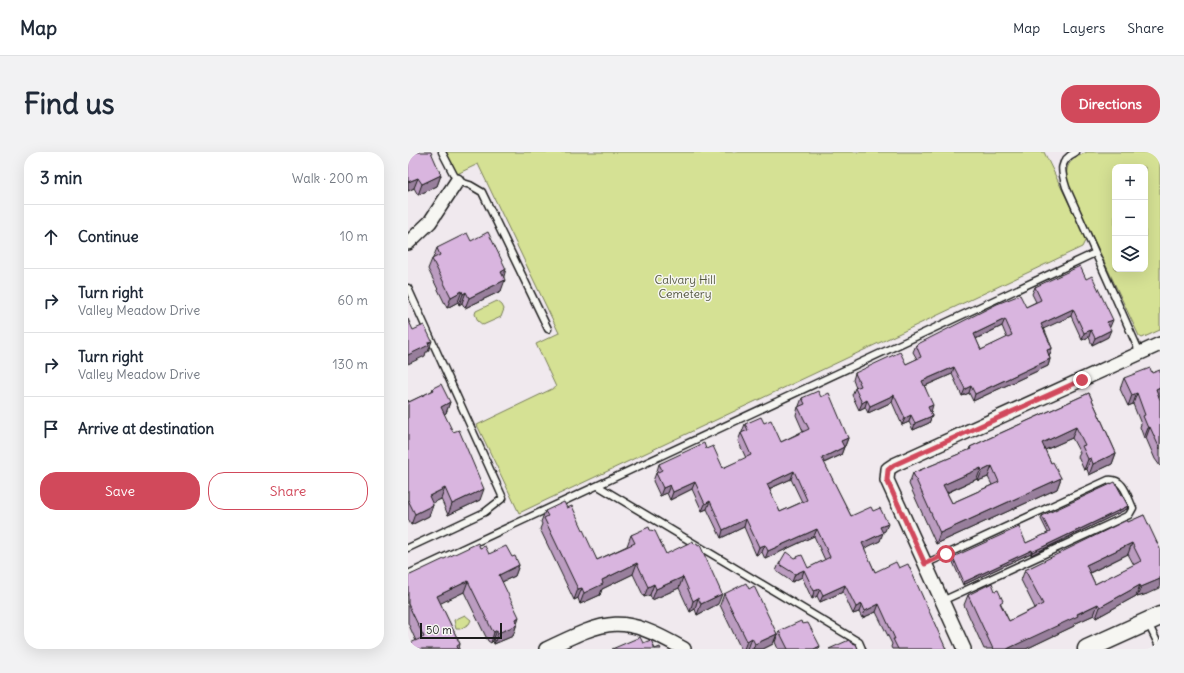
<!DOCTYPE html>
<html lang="en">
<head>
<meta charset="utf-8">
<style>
  body { margin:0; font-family:Delius,sans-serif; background:#f2f2f3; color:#1f2937 }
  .controls { position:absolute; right:12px; top:12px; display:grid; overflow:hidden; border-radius:8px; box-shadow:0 4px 16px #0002 }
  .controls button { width:36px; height:36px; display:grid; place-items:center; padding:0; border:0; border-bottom:1px solid #e0e1e3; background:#fff; color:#1f2937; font:20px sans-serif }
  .scale { position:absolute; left:12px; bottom:10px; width:82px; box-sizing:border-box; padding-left:4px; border:2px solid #1c1c1c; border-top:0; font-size:11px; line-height:14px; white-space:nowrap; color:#1c1c1c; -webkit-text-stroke:3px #f6f6f2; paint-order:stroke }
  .stop { position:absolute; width:12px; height:12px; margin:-9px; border:3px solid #d1495b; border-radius:50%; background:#fff }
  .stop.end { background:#d1495b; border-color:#fff; box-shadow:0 1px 4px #0008 }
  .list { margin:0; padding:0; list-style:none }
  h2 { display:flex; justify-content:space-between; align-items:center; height:52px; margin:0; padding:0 16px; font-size:17px }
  h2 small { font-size:13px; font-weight:400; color:#747a83 }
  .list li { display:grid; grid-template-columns:26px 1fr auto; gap:12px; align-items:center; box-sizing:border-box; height:64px; padding:0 16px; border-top:1px solid #e0e1e3 }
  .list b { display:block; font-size:15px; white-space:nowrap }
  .list p { margin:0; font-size:13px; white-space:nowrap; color:#747a83 }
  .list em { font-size:13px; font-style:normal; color:#747a83 }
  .actions { display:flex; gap:8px; padding:12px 16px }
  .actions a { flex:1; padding:9px 0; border:1px solid #d1495b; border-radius:16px; text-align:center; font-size:14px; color:#d1495b }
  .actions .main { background:#d1495b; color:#fff }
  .icon { flex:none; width:22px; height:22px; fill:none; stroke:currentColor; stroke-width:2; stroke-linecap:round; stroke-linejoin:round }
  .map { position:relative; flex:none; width:752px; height:497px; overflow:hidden; border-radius:16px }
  header { display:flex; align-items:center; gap:24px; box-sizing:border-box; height:56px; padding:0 20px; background:#fff; border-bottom:1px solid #e0e1e3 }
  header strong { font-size:19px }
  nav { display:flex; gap:22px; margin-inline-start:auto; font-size:14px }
  .intro { display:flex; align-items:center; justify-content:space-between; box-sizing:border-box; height:96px; padding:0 24px }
  h1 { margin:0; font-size:28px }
  .button { padding:10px 18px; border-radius:16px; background:#d1495b; color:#fff; font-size:14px; font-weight:700 }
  main { display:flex; gap:24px; padding:0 24px }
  aside { flex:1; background:#fff; border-radius:16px; box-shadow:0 4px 16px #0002 }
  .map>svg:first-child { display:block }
</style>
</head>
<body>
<header>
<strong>Map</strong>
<nav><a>Map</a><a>Layers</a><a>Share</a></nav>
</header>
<div class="intro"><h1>Find us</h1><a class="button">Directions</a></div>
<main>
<aside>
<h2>3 min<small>Walk · 200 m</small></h2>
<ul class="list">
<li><svg class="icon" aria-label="ahead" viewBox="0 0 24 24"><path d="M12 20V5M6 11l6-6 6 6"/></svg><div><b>Continue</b></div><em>10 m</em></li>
<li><svg class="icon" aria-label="right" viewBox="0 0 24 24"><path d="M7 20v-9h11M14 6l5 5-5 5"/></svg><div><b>Turn right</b><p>Valley Meadow Drive</p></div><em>60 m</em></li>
<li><svg class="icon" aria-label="right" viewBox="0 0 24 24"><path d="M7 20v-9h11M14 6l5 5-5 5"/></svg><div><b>Turn right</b><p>Valley Meadow Drive</p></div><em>130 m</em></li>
<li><svg class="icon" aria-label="arrive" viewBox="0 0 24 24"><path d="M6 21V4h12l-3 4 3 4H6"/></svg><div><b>Arrive at destination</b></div></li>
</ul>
<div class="actions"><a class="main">Save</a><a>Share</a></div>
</aside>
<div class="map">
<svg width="752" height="497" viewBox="0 0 752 497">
  <rect width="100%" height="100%" fill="#f0e9ee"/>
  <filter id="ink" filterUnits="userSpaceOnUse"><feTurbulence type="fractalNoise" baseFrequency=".025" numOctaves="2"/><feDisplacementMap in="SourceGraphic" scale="8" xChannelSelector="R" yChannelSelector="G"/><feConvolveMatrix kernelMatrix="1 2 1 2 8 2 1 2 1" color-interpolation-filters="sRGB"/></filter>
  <g filter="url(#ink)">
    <path fill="#d5e194" stroke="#787e58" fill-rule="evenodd" d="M37,0H636L678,87L674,95L111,361L69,273L148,235L128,192L151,181L70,12L47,23Z
      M679,0H752V178L734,186L731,184L659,30C657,11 662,8 679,0ZM707,15H737V117H707Z
      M89,149L94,153L96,157L93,165L75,173L70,169L67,162L68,159Z
      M57,463L63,468L61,472L52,477H48L46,468Z"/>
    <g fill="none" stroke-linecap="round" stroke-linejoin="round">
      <g stroke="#1c1c1c" stroke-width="9">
        <path id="lane" d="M34,0L49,29L62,33L74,40L140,177
          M668,0C650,9 653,19 658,35L732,201
          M0,136L95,346L77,360L0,396
          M190,334L451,490L454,497
          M517,412L700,328C716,326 719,344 725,356L721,363L534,449
          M0,422L687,101
          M740,471L752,496"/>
      </g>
      <g stroke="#1c1c1c" stroke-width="16">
        <path id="street" d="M0,91L22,70L49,29
          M138,497C201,467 213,461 276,497
          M556,497L479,328L480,317L486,313L752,192"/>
      </g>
      <g stroke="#1c1c1c" stroke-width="21">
        <path id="secondary" d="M679,497L752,464"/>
      </g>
      <use href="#lane" stroke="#f6f6f2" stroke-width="6"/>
      <use href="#street" stroke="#f6f6f2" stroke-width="13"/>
      <use href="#secondary" stroke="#f6f6f2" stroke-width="18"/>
    </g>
    <path fill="#bb9cc0" stroke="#1c1c1c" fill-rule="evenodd" d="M0,0L33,23L29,34L10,43L6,36L0,39Z
      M63,89L96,125L93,139L57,156L54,151L51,153L50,150L39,156L20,117L24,107L25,106L29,96Z
      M678,127L702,175H701L700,185L684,193L681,185L674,188L663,164L636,176L644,196L642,203H641L642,207L640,214L565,249L561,241L554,244L544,222L517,234L523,260H522L524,264L521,271L505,278L501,270L494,273L484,250L460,261L457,255L451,258L444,243L447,236H448L445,228L447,221L498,212L509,207L505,200L508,193L618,155L628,150L624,142L627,135ZM594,174L599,186L573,198L568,187Z
      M716,226L751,245L752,248V314L747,307L738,286H736L732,275L733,272L725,252L720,254L712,237Z
      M25,236L42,250L38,261L36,262L72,348L40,363L33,347L24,351L25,353L21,364L3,373L0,367V248L1,250L24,239Z
      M681,241L708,301L704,312L681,323L679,317L676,318L670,305L672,301L664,286L637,298L643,311L653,326L649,337L528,392L501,332L505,321L561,298L562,295ZM580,325L584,333L544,351L539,341L569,327L570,329Z
      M413,245L440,286L437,294L436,295L433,303L416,311L443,364L465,359L477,379L474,380L472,389L456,396L467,420L491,416L538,497H484L483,495L484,492L468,460L454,466L451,460L445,462L435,440L412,450L409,444L404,447L394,425L384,430L368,419L371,412L400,416L417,408L406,384L357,407L354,400L348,403L336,375L313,386L299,357L294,359L284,337L262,348L259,341L252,344L245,329L248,321L249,320V319L251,312L298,297L315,316L338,306L330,289L333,281H335L334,280L337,272L356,271L373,290L395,279L388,263L390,255H392L391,254L394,246ZM383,327L394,350L372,360L361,337Z
      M720,354L719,357L623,403V401L555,433L544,408L545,405L618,391L640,381L633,367L634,364Z
      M159,356L189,408L219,394L223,383L242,378L258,402L310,452L289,463L287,457L282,460L271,436L244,448L242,443L236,445L225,422L194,437L192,443L172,452L170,446L166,448L132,377L134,372L133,370L137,359Z
      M736,363L739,442L729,445L728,444L688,466L686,463L666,472V474L618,497H576L556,453L560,443L587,439L601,469L627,456L613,428L617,418ZM720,402L726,413L687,432L682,421Z
      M72,396L81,402L104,405L111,413L107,424L94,430L109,471L105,484L86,492L85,489L83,491L80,489L56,440L32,451L52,492L51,497H0L8,489L0,471V424Z
      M341,437L369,482L365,492L355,497H333L312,453L316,442Z
      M394,472L411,497H370L367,490L371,479Z"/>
    <path fill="#987f9c" stroke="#1c1c1c" d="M33,23L29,34L10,43L14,32Z
      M10,26L6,36L0,39V30Z
      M98,117L95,128L93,120Z
      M97,128L93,139L57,156L61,146Z
      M54,139L50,150L39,156L43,145Z
      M58,140L54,151L51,153L55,142Z
      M665,157L663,164L631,179L633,172Z
      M597,167L594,174L563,189L566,182Z
      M705,168L702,175L696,177L699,170Z
      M683,178L681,185L674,188L676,181Z
      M703,178L700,185L684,193L687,186Z
      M24,189L20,200H18L17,204L0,212V203Z
      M644,196L642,203L636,205L639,198Z
      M642,207L640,214L565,249L567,242Z
      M546,215L544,222L512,236L514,229Z
      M563,234L561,241L554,244L557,237Z
      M752,235V244L744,248L748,237Z
      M729,241L725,252L720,254L724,243Z
      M486,243L484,250L460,261L462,254Z
      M459,248L457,255L451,258L454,251Z
      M42,250L38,261L29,265L33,255Z
      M525,253L523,260L517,262L520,255Z
      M503,263L501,270L494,273L497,266Z
      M524,264L521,271L505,278L507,271Z
      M668,275L664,286L630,301L634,291Z
      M742,275L738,286H736L740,276Z
      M440,286L437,294L430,297L433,289Z
      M436,295L433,303L411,313L414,306Z
      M708,301L704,312L681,323L685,312Z
      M683,306L679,317L676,318L680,307Z
      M584,314L580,325L570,329L574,319Z
      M573,316L569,327L531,344L535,333Z
      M386,319L383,327L356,339L359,332Z
      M653,326L649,337L528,392L532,381Z
      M287,330L284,337L262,348L265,340Z
      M262,333L259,341L252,344L255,336Z
      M37,336L33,347L17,355L21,344Z
      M76,337L72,348L40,363L44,352Z
      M302,349L299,357L294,359L297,352Z
      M25,353L21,364L3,373L7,362Z
      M720,354L719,357L623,403L624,400Z
      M338,367L336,375L313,386L315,378Z
      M480,372L477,379L469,383L472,375Z
      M409,377L406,384L357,407L360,399Z
      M475,381L472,389L451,399L454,391Z
      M724,391L720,402L675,424L678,413Z
      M357,393L354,400L348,403L351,395Z
      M624,398L623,401L555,433L556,430Z
      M229,411L225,422L194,437L192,443L172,452L176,441L194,428Z
      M111,413L107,424L87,433L91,423Z
      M396,418L394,425L384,430L387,422Z
      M275,425L271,436L244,448L248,437Z
      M752,427V436L739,442L729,445L733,435Z
      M60,429L56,440L25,455L29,444Z
      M246,432L242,443L236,445L240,435Z
      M437,433L435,440L412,450L415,443Z
      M732,433L728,444L688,466L692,455Z
      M174,436L170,446L166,448L170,437Z
      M412,437L409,444L404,447L406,439Z
      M314,442L310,452L289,463L293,452Z
      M290,446L287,457L282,460L285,449Z
      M454,452L451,460L445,462L448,455Z
      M471,452L468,460L454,466L457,459Z
      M690,452L686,463L666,472V474L618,497H599Z
      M111,465L105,484L86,492L90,481L108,467Z
      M89,478L85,489L83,491L86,480Z
      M369,482L365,492L355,497H345L347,492Z
      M344,486L340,497H336L339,489Z
      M412,494L411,497H406Z"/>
    <path fill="#d9b5df" stroke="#1c1c1c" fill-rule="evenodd" d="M0,0H23L33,23L14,32L10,26L0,30V7H1Z
      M80,80L98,117L93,120L97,128L61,146L58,140L55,142L54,139L43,145L24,107L32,103L29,96L59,81L63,89Z
      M672,114L678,127L684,124L705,168L699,170L703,178L687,186L683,178L676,181L665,157L633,172L644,196L639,198L642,207L567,242L563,234L557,237L546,215L514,229L525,253L520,255L524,264L507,271L503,263L497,266L486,243L462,254L459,248L454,251L447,236L453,234L447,221L492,200L498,212L513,205L508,193L589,152L612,143L618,155L633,148L627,135ZM597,167L604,183L573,198L566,182Z
      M0,167L5,178L16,173L24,189L20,190L21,193L0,203Z
      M742,216L744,221L752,218V235L748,237L752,248V297L742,275L740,276L735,264L737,263L729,241L724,243L716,226Z
      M33,232L42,250L33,255L45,280L51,278L76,337L44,352L37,336L21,344L25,353L7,362L0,348V248L1,250L26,238L25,236Z
      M410,239L413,245L421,241L440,286L433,289L436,295L414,306L443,364L463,355L465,359L472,356L480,372L472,375L475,381L454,391L467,420L488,410L491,416L500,412L538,497H490L485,487H487L471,452L457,459L454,452L448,455L437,433L415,443L412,437L406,439L396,418L387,422L371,412L378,400L386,406L394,403L400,416L422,405L409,377L360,399L357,393L351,395L338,367L315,378L302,349L297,352L287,330L265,340L262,333L255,336L248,321L254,318L251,312L296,291L298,297L305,294L315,316L343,303L333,281L340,278L337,272L353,265L356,271L363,268L373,290L401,277L390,255L397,252L394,246ZM386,319L399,348L372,360L359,332Z
      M681,241L708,301L685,312L683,306L680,307L674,294L677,293L668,275L634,291L643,311L645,310L653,326L532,381L505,321L563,297L562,295ZM584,314L591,330L544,351L535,333L573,316L574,319Z
      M707,330L720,354L624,400V398L556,430L545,405L611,375L618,391L642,380L634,364Z
      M156,350L159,356L164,354L189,408L227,391L223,383L241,375L242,378L247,379L258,402L285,389L286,392L289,391L290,394L292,393L314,442L293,452L290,446L285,449L275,425L248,437L246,432L240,435L229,411L194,428L195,432L176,441L174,436L170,437L136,366L140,364L137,359Z
      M736,363L752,397V427L733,435L732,433L692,455L690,452L669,462L670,464L599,497H585L560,443L584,431L587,439L590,438L595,449L592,451L601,469L635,452L617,418L719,368L720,370ZM724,391L733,409L687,432L678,413Z
      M70,391L72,396L77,394L81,402L98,394L104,405L107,404L111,413L91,423L111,465L108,467L109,473L90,481L89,478L86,480L84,478L60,429L29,444L52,492L49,494L50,497H0V492L16,485L0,452V424Z
      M338,431L341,437L346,434L369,482L347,492L344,486L339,489L316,442Z
      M393,469L394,472L400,471L412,494L406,497H380L371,479Z
      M232,485L235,491L243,488L247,497L252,495L253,497H204Z
      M441,488L443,491L448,492L450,497H421Z"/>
  </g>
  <g fill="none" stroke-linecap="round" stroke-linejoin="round" filter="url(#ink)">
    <path stroke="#d1495b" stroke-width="5" d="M538,402L517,412L479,328L480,318L486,313L674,228"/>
  </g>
  <g text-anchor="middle" stroke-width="3" stroke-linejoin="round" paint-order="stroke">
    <g font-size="12" fill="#545740" stroke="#f6f6f2">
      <text x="277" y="132">Calvary Hill<tspan x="277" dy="14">Cemetery</tspan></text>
    </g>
  </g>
</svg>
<div class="controls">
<button>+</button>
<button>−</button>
<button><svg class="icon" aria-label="layers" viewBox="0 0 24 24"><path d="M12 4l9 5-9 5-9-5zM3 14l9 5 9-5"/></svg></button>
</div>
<div class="scale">50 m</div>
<div class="stop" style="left:538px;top:402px"></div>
<div class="stop end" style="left:674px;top:228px"></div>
</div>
</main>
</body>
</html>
